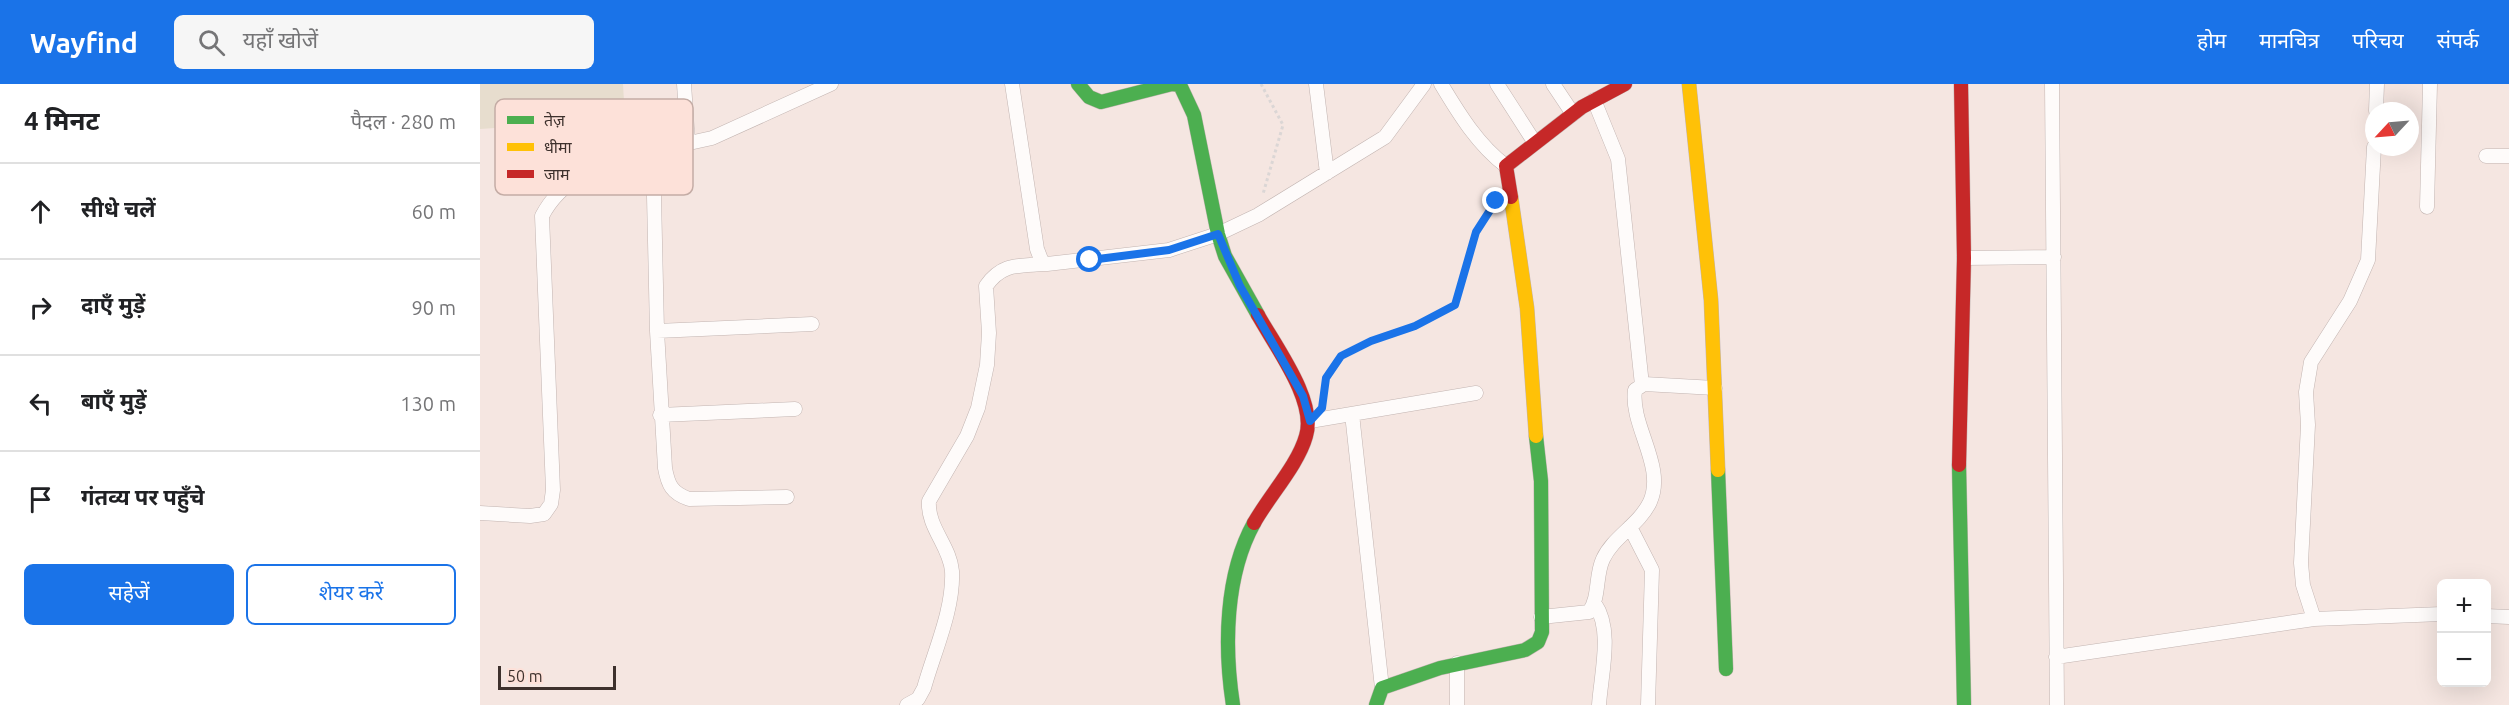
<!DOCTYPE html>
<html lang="hi">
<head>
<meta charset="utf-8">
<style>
  body { margin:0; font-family:Ubuntu,"Noto Sans Devanagari",sans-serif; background:#f6f6f6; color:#202124 }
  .controls { position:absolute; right:18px; bottom:18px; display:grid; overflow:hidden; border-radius:9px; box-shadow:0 6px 24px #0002 }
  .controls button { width:54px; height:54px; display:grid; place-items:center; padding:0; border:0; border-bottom:2px solid #e0e0e0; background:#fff; color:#202124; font:30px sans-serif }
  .compass { position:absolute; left:1885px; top:18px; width:54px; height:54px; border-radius:50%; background:#fff; box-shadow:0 6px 24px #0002; rotate:244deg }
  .scale { position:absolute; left:18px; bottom:15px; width:118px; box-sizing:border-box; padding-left:6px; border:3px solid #3e312d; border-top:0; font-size:16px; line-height:21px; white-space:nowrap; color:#3e312d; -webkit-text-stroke:4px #fde1d9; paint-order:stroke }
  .stop { position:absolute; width:18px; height:18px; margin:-14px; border:4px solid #1a73e8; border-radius:50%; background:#fff }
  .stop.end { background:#1a73e8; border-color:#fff; box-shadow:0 2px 6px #0008 }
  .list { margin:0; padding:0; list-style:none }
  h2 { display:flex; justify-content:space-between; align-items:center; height:78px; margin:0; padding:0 24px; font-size:26px }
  h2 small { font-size:20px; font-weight:400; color:#757577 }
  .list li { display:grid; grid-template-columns:39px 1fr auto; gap:18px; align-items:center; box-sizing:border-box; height:96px; padding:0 24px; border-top:2px solid #e0e0e0 }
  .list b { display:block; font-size:22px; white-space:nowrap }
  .list em { font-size:20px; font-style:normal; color:#757577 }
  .actions { display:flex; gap:12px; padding:18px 24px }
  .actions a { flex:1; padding:14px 0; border:2px solid #1a73e8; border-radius:9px; text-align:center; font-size:21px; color:#1a73e8 }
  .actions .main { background:#1a73e8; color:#fff }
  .icon { flex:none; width:33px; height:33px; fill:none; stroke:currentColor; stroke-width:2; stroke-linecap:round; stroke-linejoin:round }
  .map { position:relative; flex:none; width:2029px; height:621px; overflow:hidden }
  header { display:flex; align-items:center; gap:36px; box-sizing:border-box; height:84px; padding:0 30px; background:#1a73e8; color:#fff }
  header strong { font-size:28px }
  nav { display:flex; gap:33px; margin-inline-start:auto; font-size:21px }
  .search { width:420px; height:54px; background:#f6f6f6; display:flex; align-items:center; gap:15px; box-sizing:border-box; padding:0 21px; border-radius:9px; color:#757577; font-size:22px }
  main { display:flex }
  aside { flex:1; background:#fff }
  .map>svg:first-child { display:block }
</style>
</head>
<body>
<header>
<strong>Wayfind</strong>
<div class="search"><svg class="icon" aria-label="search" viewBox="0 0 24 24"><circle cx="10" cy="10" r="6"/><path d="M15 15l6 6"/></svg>यहाँ खोजें</div>
<nav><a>होम</a><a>मानचित्र</a><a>परिचय</a><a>संपर्क</a></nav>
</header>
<main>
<aside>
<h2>4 मिनट<small>पैदल · 280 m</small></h2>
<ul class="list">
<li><svg class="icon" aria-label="ahead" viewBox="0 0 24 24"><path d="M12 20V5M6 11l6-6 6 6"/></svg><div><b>सीधे चलें</b></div><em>60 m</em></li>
<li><svg class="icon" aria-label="right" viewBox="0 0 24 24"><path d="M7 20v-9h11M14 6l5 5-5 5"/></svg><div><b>दाएँ मुड़ें</b></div><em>90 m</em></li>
<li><svg class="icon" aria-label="left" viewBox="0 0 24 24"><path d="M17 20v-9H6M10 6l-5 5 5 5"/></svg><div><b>बाएँ मुड़ें</b></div><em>130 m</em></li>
<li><svg class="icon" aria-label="arrive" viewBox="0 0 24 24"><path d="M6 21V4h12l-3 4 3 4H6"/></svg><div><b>गंतव्य पर पहुँचे</b></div></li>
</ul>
<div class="actions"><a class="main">सहेजें</a><a>शेयर करें</a></div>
</aside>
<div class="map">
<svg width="2029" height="621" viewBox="0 0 2029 621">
  <rect width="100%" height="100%" fill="#f5e6e1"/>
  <path fill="#e7ddce" d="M0,0H143L145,35L0,45Z"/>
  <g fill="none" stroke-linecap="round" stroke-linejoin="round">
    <g stroke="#c2b4b1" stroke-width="15">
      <path id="street" d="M204,0L208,59
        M532,0L557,165L562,178L567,180L689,166L738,150L778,131L905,53L944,0
        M836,0L847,89
        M961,0C979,30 998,61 1026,82
        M1017,0L1055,59
        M1073,0L1093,30
        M1572,0L1577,621
        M1114,16L1138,75L1162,301
        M1896,27L1897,0
        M2006,72H2029
        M1947,123L1950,0
        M1484,174L1574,173
        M332,240L177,247L173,67L232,54L351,0
        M177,247L185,384C188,401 192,409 209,415L307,413
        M872,330L902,604
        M180,331L315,325
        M830,337L996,309
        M0,429L50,432L64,430L71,420L73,406L62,132C85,88 128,81 173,67
        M1150,443L1172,486L1168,621
        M1115,520C1133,546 1121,590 1119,621
        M2006,532L2029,533
        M1061,533L1109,528C1120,513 1115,492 1123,475C1133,453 1159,441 1170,418C1186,382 1150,342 1155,306L1164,300L1235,304
        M1834,535L1823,501L1821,479L1828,341L1826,308L1831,278L1870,217L1888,176L1894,63
        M1576,573L1834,535L1962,530
        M427,621L438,615L444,604C454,568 474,525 472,487C470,462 447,443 449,417L487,352L498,324L507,281L509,249L506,202C522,179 538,182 564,180
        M977,621V579"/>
    </g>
    <g stroke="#c2b4b1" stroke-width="15">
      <path id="fast" d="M598,0L609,13L621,18L692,0L700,1L714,31L738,150L745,172L778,231
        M1479,381L1484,621
        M1238,386L1246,585
        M753,621C744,563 745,491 774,439
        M896,621L902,604L960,584L1045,566L1058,558L1062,548L1061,397L1056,352"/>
    </g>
    <g stroke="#c2b4b1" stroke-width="15">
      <path id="slow" d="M1209,0L1231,216L1238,386
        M1031,113L1047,224L1056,352"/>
    </g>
    <g stroke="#c2b4b1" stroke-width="15">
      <path id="jam" d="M1031,113L1026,82L1102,23L1145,0
        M1479,381L1484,174L1481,0
        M774,439C789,412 818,381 826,352C837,317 795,262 778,231"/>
    </g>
    <path stroke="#dbd6d5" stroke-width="3" stroke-dasharray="3 3" stroke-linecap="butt" d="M781,0L803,41L783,110
      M843,316L846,294L861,272L891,257L935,242L975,221L996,148L1015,119"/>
    <use href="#street" stroke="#fefbfa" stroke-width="14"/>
    <use href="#fast" stroke="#4caf50" stroke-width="14"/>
    <use href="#slow" stroke="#ffc107" stroke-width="14"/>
    <use href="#jam" stroke="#c62828" stroke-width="14"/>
  </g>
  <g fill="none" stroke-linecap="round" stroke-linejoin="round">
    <path stroke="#1a73e8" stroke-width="8" d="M610,176L689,166L738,150L760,202L823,312L830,337L842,324L846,294L861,272L891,257L935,242L975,221L996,148L1016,117"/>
  </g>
  <rect x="15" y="15" width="198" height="96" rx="9" fill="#fde1d9" stroke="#c4aca5" stroke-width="1.5"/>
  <rect x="27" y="32" width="27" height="8" fill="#4caf50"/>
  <rect x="27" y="59" width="27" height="8" fill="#ffc107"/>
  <rect x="27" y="86" width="27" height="8" fill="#c62828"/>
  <g font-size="16" fill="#3e312d">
    <text x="64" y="42">तेज़</text>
    <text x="64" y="69">धीमा</text>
    <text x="64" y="96">जाम</text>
  </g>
</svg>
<div class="controls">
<button>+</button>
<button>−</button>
</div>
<svg class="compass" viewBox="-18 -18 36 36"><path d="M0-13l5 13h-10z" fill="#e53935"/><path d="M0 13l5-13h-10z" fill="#757577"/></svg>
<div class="scale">50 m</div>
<div class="stop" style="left:610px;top:176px"></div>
<div class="stop end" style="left:1016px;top:117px"></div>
</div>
</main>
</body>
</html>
